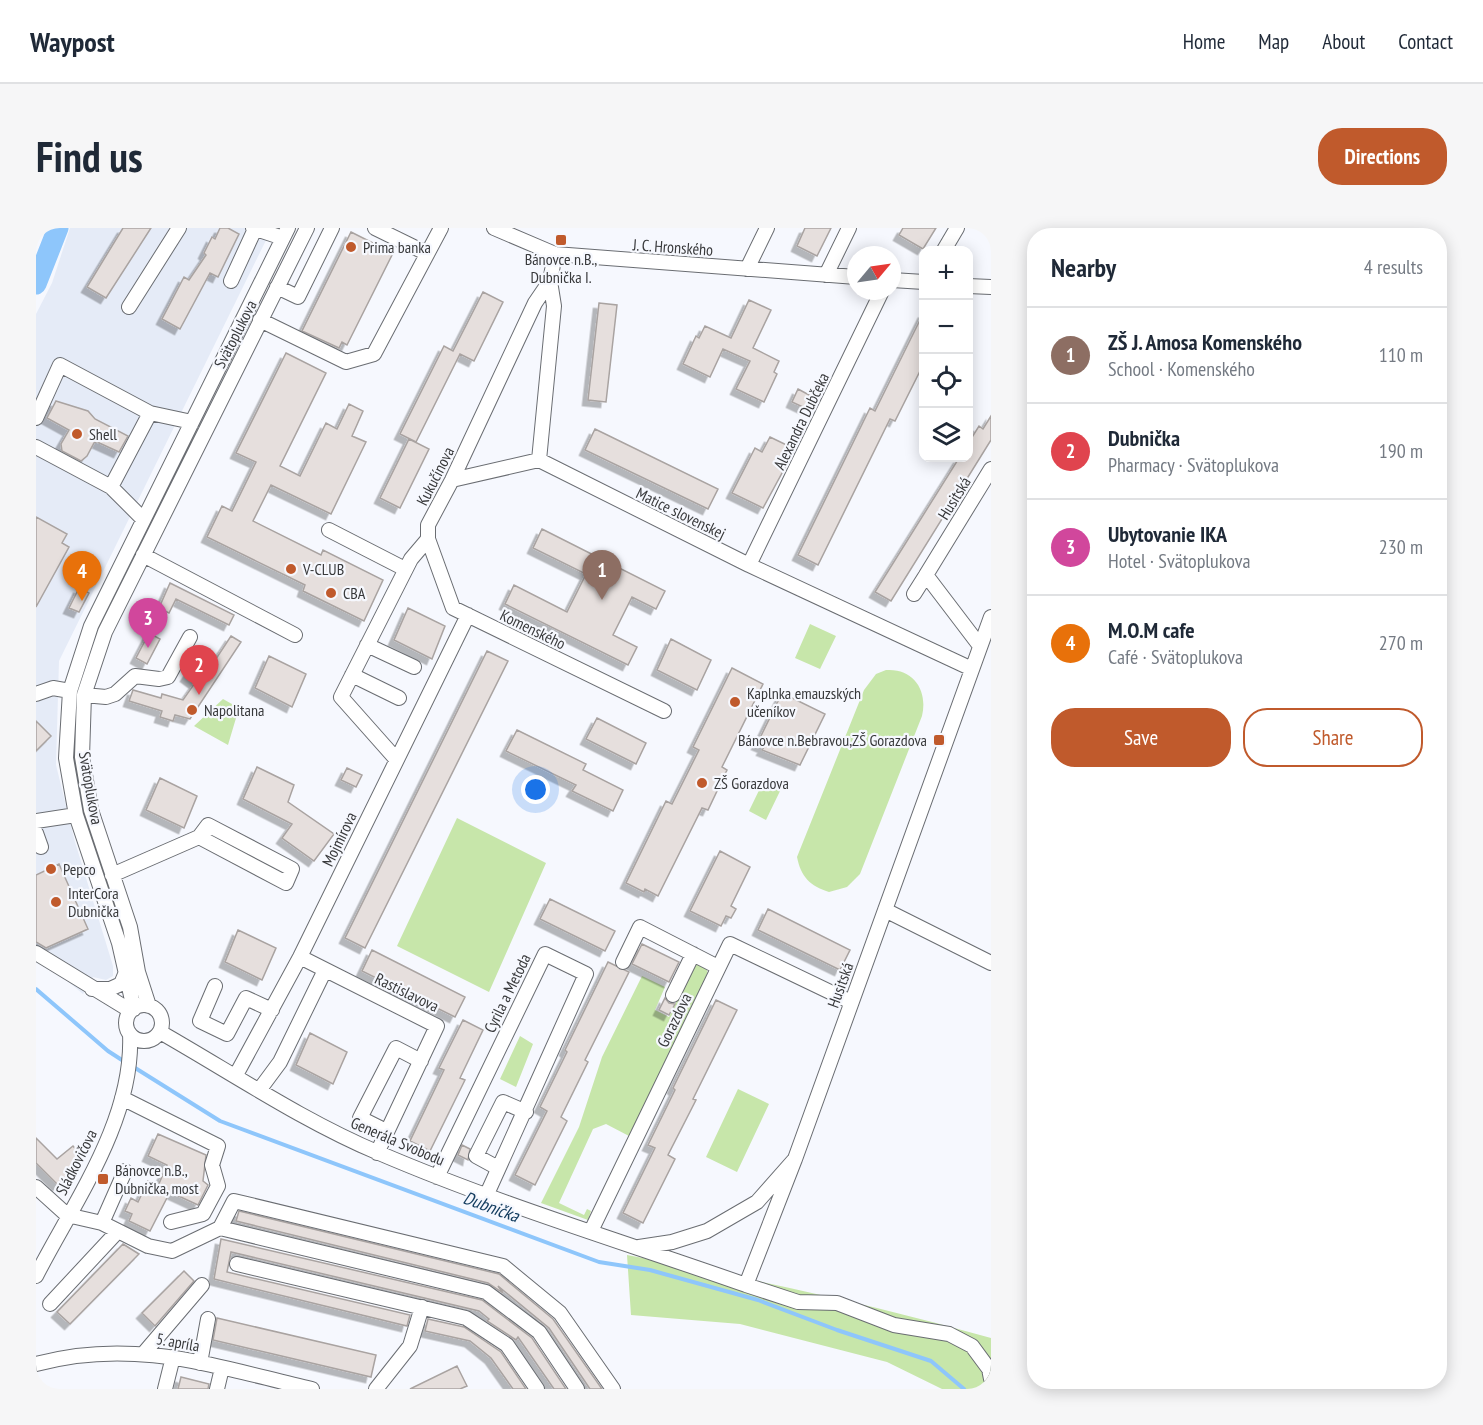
<!DOCTYPE html>
<html lang="en">
<head>
<meta charset="utf-8">
<style>
  body { margin:0; font-family:"PT Sans Narrow",sans-serif; background:#f6f6f7; color:#1f2937 }
  .controls { position:absolute; right:18px; top:18px; display:grid; overflow:hidden; border-radius:12px; box-shadow:0 3px 15px #0003 }
  .controls button { width:54px; height:54px; display:grid; place-items:center; padding:0; border:0; border-bottom:2px solid #e0e1e3; background:#fff; color:#1f2937; font:30px sans-serif }
  .compass { position:absolute; left:811px; top:18px; width:54px; height:54px; border-radius:50%; background:#fff; box-shadow:0 3px 15px #0003; rotate:61deg }
  .you { position:absolute; left:500px; top:562px; width:21px; height:21px; margin:-15px; border:4px solid #fff; border-radius:50%; background:#1a73e8; box-shadow:0 0 0 9px #1a73e833 }
  .badge { display:grid; place-items:center; width:39px; height:39px; border-radius:50%; background:#c05a2c; color:#fff; font-size:20px; font-weight:700 }
  .pin { position:absolute; translate:-50% -50px; filter:drop-shadow(0 2px 3px #0008) }
  .pin::after { content:''; position:absolute; top:32px; width:21px; height:18px; background:inherit; clip-path:polygon(0 0,100% 0,50% 100%) }
  .list { margin:0; padding:0; list-style:none }
  h2 { display:flex; justify-content:space-between; align-items:center; height:78px; margin:0; padding:0 24px; font-size:26px }
  h2 small { font-size:20px; font-weight:400; color:#747a83 }
  .list li { display:grid; grid-template-columns:39px 1fr auto; gap:18px; align-items:center; box-sizing:border-box; height:96px; padding:0 24px; border-top:2px solid #e0e1e3 }
  .list b { display:block; font-size:22px; white-space:nowrap }
  .list p { margin:0; font-size:20px; white-space:nowrap; color:#747a83 }
  .list em { font-size:20px; font-style:normal; color:#747a83 }
  .actions { display:flex; gap:12px; padding:18px 24px }
  .actions a { flex:1; padding:14px 0; border:2px solid #c05a2c; border-radius:24px; text-align:center; font-size:21px; color:#c05a2c }
  .actions .main { background:#c05a2c; color:#fff }
  .icon { flex:none; width:33px; height:33px; fill:none; stroke:currentColor; stroke-width:2; stroke-linecap:round; stroke-linejoin:round }
  .map { position:relative; flex:none; width:955px; height:1161px; overflow:hidden; border-radius:24px }
  header { display:flex; align-items:center; gap:36px; box-sizing:border-box; height:84px; padding:0 30px; background:#fff; border-bottom:2px solid #e0e1e3 }
  header strong { font-size:28px }
  nav { display:flex; gap:33px; margin-inline-start:auto; font-size:21px }
  .intro { display:flex; align-items:center; justify-content:space-between; box-sizing:border-box; height:144px; padding:0 36px }
  h1 { margin:0; font-size:42px }
  .button { padding:15px 27px; border-radius:24px; background:#c05a2c; color:#fff; font-size:21px; font-weight:700 }
  main { display:flex; gap:36px; padding:0 36px }
  aside { flex:1; background:#fff; border-radius:24px; box-shadow:0 3px 15px #0003 }
  .map>svg:first-child { display:block }
</style>
</head>
<body>
<header>
<strong>Waypost</strong>
<nav><a>Home</a><a>Map</a><a>About</a><a>Contact</a></nav>
</header>
<div class="intro"><h1>Find us</h1><a class="button">Directions</a></div>
<main>
<div class="map">
<svg width="955" height="1161" viewBox="0 0 955 1161">
  <defs>
    <filter id="shadow"><feDropShadow dx="-5.5" dy="5.5" stdDeviation="0" flood-color="#0004"/></filter>
  </defs>
  <rect width="100%" height="100%" fill="#f6f8fe"/>
  <path fill="#e5ebf7" d="M34,0H236L23,433L20,537L39,614L77,738V748L70,752L57,749L47,766L0,727V86L16,55Z"/>
  <path fill="#c7e6aa" d="M774,396L800,408L784,441L759,430Z
    M850,442C878,440 892,463 886,488L824,646L811,659L793,664C774,658 765,649 761,629L828,462L840,446Z
    M187,471L203,480L192,517L158,498Z
    M728,552L745,561L730,592L713,583Z
    M421,590L510,635L453,764L361,718Z
    M660,733L670,739L672,746L593,908L570,896L557,901L523,975L548,987L551,981L555,983L552,992L505,975L543,899L566,829L606,748L629,759L619,782L633,789Z
    M484,808L497,816L480,859L464,851Z
    M702,861L733,876L701,944L670,929Z
    M591,1027C713,1050 835,1076 955,1110V1161H906L851,1134L704,1096L595,1087Z"/>
  <g fill="none" stroke-linecap="round" stroke-linejoin="round">
    <path stroke="#8ec6fb" stroke-width="4" d="M0,761L72,823L89,834
      M96,838L184,893L563,1034L614,1042L722,1072L801,1102L895,1133L928,1161"/>
    <path stroke="#8ec6fb" stroke-width="21" d="M0,56L22,0"/>
  </g>
  <path fill="#e6dfdd" stroke="#a9a3a1" stroke-width="1.5" filter="url(#shadow)" d="M87,0H115L70,70L51,59Z
    M184,0H192L203,6L182,49L174,45L144,101L126,91L148,49L153,52L170,27L168,25L176,9L179,11Z
    M769,0H795L781,28L761,18Z
    M867,0H900L887,21L863,7Z
    M315,4L357,25L311,117L306,114L303,120L266,103Z
    M447,64L467,74L438,133L424,126L380,214L364,206L408,118L417,123Z
    M713,72L735,82L717,120L743,133L738,144L741,146L728,174L700,161L714,133L687,121L674,149L647,136L660,108L663,110L669,98L695,110Z
    M563,75L581,77L570,174L552,172Z
    M888,84V135L859,193L854,191L782,337L762,327L834,180L839,183Z
    M250,125L290,145L244,238L264,248L290,195L301,201L313,176L327,183L316,208L330,214L295,286L235,257L217,293L285,327L287,322L347,352L328,393L267,363L269,357L171,309L186,278L196,283L220,234L200,225Z
    M762,161L777,169L771,181L756,174Z
    M20,173L52,183L59,191L92,208L83,224L59,213L51,228L45,233L26,223L25,216L33,202L11,190Z
    M955,188V212L855,373L839,364L923,230H933V214L943,198L947,201Z
    M559,201L682,261L672,281L549,222Z
    M734,209L759,221L727,280L696,265L719,220L726,224Z
    M373,211L393,221L364,280L344,270Z
    M0,289L31,306L26,315L33,319L0,379Z
    M506,301L629,363L620,381L596,369L577,407L601,419L592,437L469,376L478,357L531,384L550,346L497,320Z
    M134,355L198,387L193,397L140,371L133,385L123,380Z
    M43,360L53,365L43,384L33,380Z
    M372,380L409,398L396,431L358,412Z
    M113,405L124,411L111,436L100,430Z
    M195,408L205,414L154,491L139,487L137,493L124,489L126,483L93,473L97,462L125,470L126,466L147,472L159,455L150,448L165,425L178,434Z
    M635,411L675,432L661,462L621,442Z
    M451,423L472,433L329,720L309,710Z
    M233,428L270,446L256,479L219,460Z
    M696,440L727,456L686,539L691,542L672,582L666,580L622,668L609,661L608,664L590,655L630,573L636,576L663,522L657,519Z
    M746,465L789,486L764,537L726,522L728,519L721,516Z
    M561,490L610,515L600,536L550,511Z
    M0,493L15,508L0,523Z
    M481,502L550,536L547,542L587,562L577,583L536,563L540,557L470,523Z
    M221,539L258,557L252,574L298,606L278,633L246,610L256,596L207,571Z
    M311,540L326,547L320,559L305,552Z
    M124,550L161,568L148,600L110,582Z
    M684,623L714,639L695,678L700,681L695,690L690,688L685,698L654,683Z
    M23,636L52,701L10,720L0,714V647Z
    M514,671L579,703L569,723L504,691Z
    M732,681L814,722L804,742L722,702Z
    M202,702L240,720L226,752L189,734Z
    M606,716L643,734L633,754L596,736Z
    M336,722L429,769L419,789L326,743Z
    M572,734L593,744L549,832L552,834L525,889L531,893L499,957L479,947L511,883L504,879L531,824L529,822Z
    M629,770L633,775L639,776L633,787L623,782Z
    M680,772L701,782L657,871L660,872L632,927L639,931L607,995L587,985L619,920L612,917L639,862L637,860Z
    M427,792L447,802L424,850L429,852L394,923L374,913L408,842L403,840Z
    M274,805L311,824L297,856L260,837Z
    M122,906L170,927L167,953L172,957L162,977L134,964L114,1003L93,993L96,986L89,983L95,970L102,974L112,953L122,958L131,937L112,928Z
    M0,910L21,931L37,918L44,926L36,943L22,957L0,935Z
    M426,917L434,921L432,932L422,927Z
    M203,983L463,1046L517,1091L566,1161H554L513,1100L462,1058L467,1065L452,1055L200,993Z
    M185,1011L446,1072L496,1110L530,1161H518L482,1109L480,1112L451,1093L453,1091L443,1083L195,1024L191,1044L374,1087L371,1098L178,1051Z
    M87,1016L103,1026L34,1096L21,1084Z
    M148,1043L158,1053L119,1098L106,1085Z
    M181,1090L340,1127L335,1149L177,1112Z
    M392,1091L428,1099L465,1124L490,1161H477L455,1130L434,1113L389,1103Z
    M421,1138L431,1158L424,1161H374Z
    M145,1149L173,1156L172,1161H142Z"/>
  <g fill="none" stroke-linecap="round" stroke-linejoin="round">
    <g stroke="#6a6d72" stroke-width="16">
      <path id="minor" d="M217,0L247,10
        M339,0L390,25
        M458,0L519,26L820,49
        M908,22L921,0
        M711,41L731,0
        M790,47L813,0
        M856,52L888,54
        M195,53L219,1
        M932,58L955,59
        M241,59L262,69L296,0
        M93,79L143,0
        M224,92L310,134L338,126L405,0
        M0,190L24,137L114,185L156,194
        M0,219L75,259L107,291
        M503,232L713,337L936,441
        M503,232L518,78L514,53
        M416,252L503,232
        M75,259L114,185
        M293,302L369,341
        M392,311L417,380L628,483
        M107,327L259,407
        M713,337L846,63
        M878,366L890,347
        M331,417L378,439
        M944,418L890,347L955,241
        M316,447L363,470
        M0,466L17,460L34,463
        M48,467L70,469L79,466L99,448L123,451L132,449L154,409
        M360,531L305,469L375,331L392,311V297L416,252L499,75L514,53L519,26
        M0,593L40,587
        M0,605L5,619
        M76,647L163,609L172,597L256,641L250,655L163,609
        M849,682L955,735
        M0,725L95,783
        M264,729L401,798L341,925
        M587,734L604,699L682,739
        M179,758L164,793L191,806L210,770L236,782
        M56,761H74L85,756L90,744
        M637,767L657,726
        M90 795a18 18 0 1 1 36 0a18 18 0 1 1-36 0Z
        M113,778L102,744L94,699L55,582L46,529L48,467L69,404L271,0
        M98,781L83,715L40,587L30,530L34,463L55,398L252,0
        M124,804C196,845 267,893 343,925C462,976 588,1014 710,1057L759,931
        M200,847L264,729L432,387
        M224,861L244,834L289,742
        M86,870L182,918L176,937L182,958L167,986L135,994
        M350,903L324,890L360,820L385,833
        M462,940L440,928L467,874L490,884
        M401,949L509,726L550,746L451,966
        M0,959L31,987L66,995L112,1018L136,1023L184,1000L198,973L467,1038L524,1085L577,1161
        M66,995L89,943
        M184,1000L450,1064L503,1104L541,1161
        M555,1003L694,716L815,774
        M603,1019L636,1014L671,1003L721,974L759,931L955,389
        M201,1036L430,1090L471,1117L501,1161
        M0,1048C38,974 98,892 94,806
        M710,1057L762,1074L801,1075L858,1097L913,1106L936,1118L953,1141L955,1151
        M14,1076L82,1003
        M108,1125L166,1057
        M164,1135L172,1091
        M0,1136C99,1109 180,1139 276,1161
        M129,1161L137,1129
        M181,1161L186,1140
        M340,1161L374,1118L386,1079"/>
    </g>
    <use href="#minor" stroke="#fff" stroke-width="14"/>
  </g>
  <g fill="#c05a2c" stroke="#f6f8fe" stroke-width="2">
    <rect x="519" y="6" width="12" height="12" rx="3"/>
    <circle cx="315" cy="19" r="6"/>
    <circle cx="41" cy="206" r="6"/>
    <circle cx="255" cy="341" r="6"/>
    <circle cx="295" cy="365" r="6"/>
    <circle cx="699" cy="474" r="6"/>
    <circle cx="156" cy="482" r="6"/>
    <rect x="897" y="506" width="12" height="12" rx="3"/>
    <circle cx="666" cy="555" r="6"/>
    <circle cx="15" cy="641" r="6"/>
    <circle cx="20" cy="674" r="6"/>
    <rect x="61" y="945" width="12" height="12" rx="3"/>
  </g>
  <g text-anchor="middle" stroke-width="4.5" stroke-linejoin="round" paint-order="stroke">
    <g font-size="16" fill="#38393b" stroke="#f6f8fe" text-anchor="start">
      <text x="327" y="25">Prima banka</text>
      <text x="525" y="37" text-anchor="middle">Bánovce n.B.,<tspan x="525" dy="18">Dubnička I.</tspan></text>
      <text x="53" y="212">Shell</text>
      <text x="267" y="347">V-CLUB</text>
      <text x="307" y="371">CBA</text>
      <text x="711" y="471">Kaplnka emauzských<tspan x="711" dy="18">učeníkov</tspan></text>
      <text x="168" y="488">Napolitana</text>
      <text x="891" y="518" text-anchor="end">Bánovce n.Bebravou,ZŠ Gorazdova</text>
      <text x="678" y="561">ZŠ Gorazdova</text>
      <text x="27" y="647">Pepco</text>
      <text x="32" y="671">InterCora<tspan x="32" dy="18">Dubnička</tspan></text>
      <text x="79" y="948">Bánovce n.B.,<tspan x="79" dy="18">Dubnička, most</tspan></text>
    </g>
    <g font-size="16" fill="#38393b" stroke="#f6f8fe">
      <text transform="translate(637 19) rotate(4)" y="6">J. C. Hronského</text>
      <text transform="translate(199 106) rotate(-63)" y="6">Svätoplukova</text>
      <text transform="translate(765 193) rotate(-64)" y="6">Alexandra Dubčeka</text>
      <text transform="translate(399 248) rotate(-63)" y="6">Kukučínova</text>
      <text transform="translate(918 270) rotate(-58)" y="6">Husitská</text>
      <text transform="translate(645 285) rotate(26)" y="6">Matice slovenskej</text>
      <text transform="translate(497 401) rotate(26)" y="6">Komenského</text>
      <text transform="translate(55 560) rotate(80)" y="6">Svätoplukova</text>
      <text transform="translate(303 611) rotate(-64)" y="6">Mojmírova</text>
      <text transform="translate(804 757) rotate(-70)" y="6">Husitská</text>
      <text transform="translate(371 764) rotate(26)" y="6">Rastislavova</text>
      <text transform="translate(471 765) rotate(-64)" y="6">Cyrila a Metoda</text>
      <text transform="translate(638 792) rotate(-64)" y="6">Gorazdova</text>
      <text transform="translate(362 913) rotate(23)" y="6">Generála Svobodu</text>
      <text transform="translate(40 934) rotate(-63)" y="6">Sládkovičova</text>
      <text transform="translate(142 1114) rotate(10)" y="6">5. apríla</text>
    </g>
    <g font-size="18" font-style="italic" fill="#153e60" stroke="#f6f8fe">
      <text transform="translate(455 979) rotate(20)" y="6">Dubnička</text>
    </g>
  </g>
</svg>
<div class="controls">
<button>+</button>
<button>−</button>
<button><svg class="icon" aria-label="locate" viewBox="0 0 24 24"><circle cx="12" cy="12" r="6"/><path d="M12 2v4M12 18v4M2 12h4M18 12h4"/></svg></button>
<button><svg class="icon" aria-label="layers" viewBox="0 0 24 24"><path d="M12 4l9 5-9 5-9-5zM3 14l9 5 9-5"/></svg></button>
</div>
<svg class="compass" viewBox="-18 -18 36 36"><path d="M0-13l5 13h-10z" fill="#e53935"/><path d="M0 13l5-13h-10z" fill="#747a83"/></svg>
<div class="you"></div>
<div class="pin badge" style="left:566px;top:372px;background:#8d6e63">1</div>
<div class="pin badge" style="left:163px;top:467px;background:#e0444e">2</div>
<div class="pin badge" style="left:112px;top:420px;background:#d1479c">3</div>
<div class="pin badge" style="left:46px;top:373px;background:#e8710a">4</div>
</div>
<aside>
<h2>Nearby<small>4 results</small></h2>
<ul class="list">
<li><span class="badge" style="background:#8d6e63">1</span><div><b>ZŠ J. Amosa Komenského</b><p>School · Komenského</p></div><em>110 m</em></li>
<li><span class="badge" style="background:#e0444e">2</span><div><b>Dubnička</b><p>Pharmacy · Svätoplukova</p></div><em>190 m</em></li>
<li><span class="badge" style="background:#d1479c">3</span><div><b>Ubytovanie IKA</b><p>Hotel · Svätoplukova</p></div><em>230 m</em></li>
<li><span class="badge" style="background:#e8710a">4</span><div><b>M.O.M cafe</b><p>Café · Svätoplukova</p></div><em>270 m</em></li>
</ul>
<div class="actions"><a class="main">Save</a><a>Share</a></div>
</aside>
</main>
</body>
</html>
